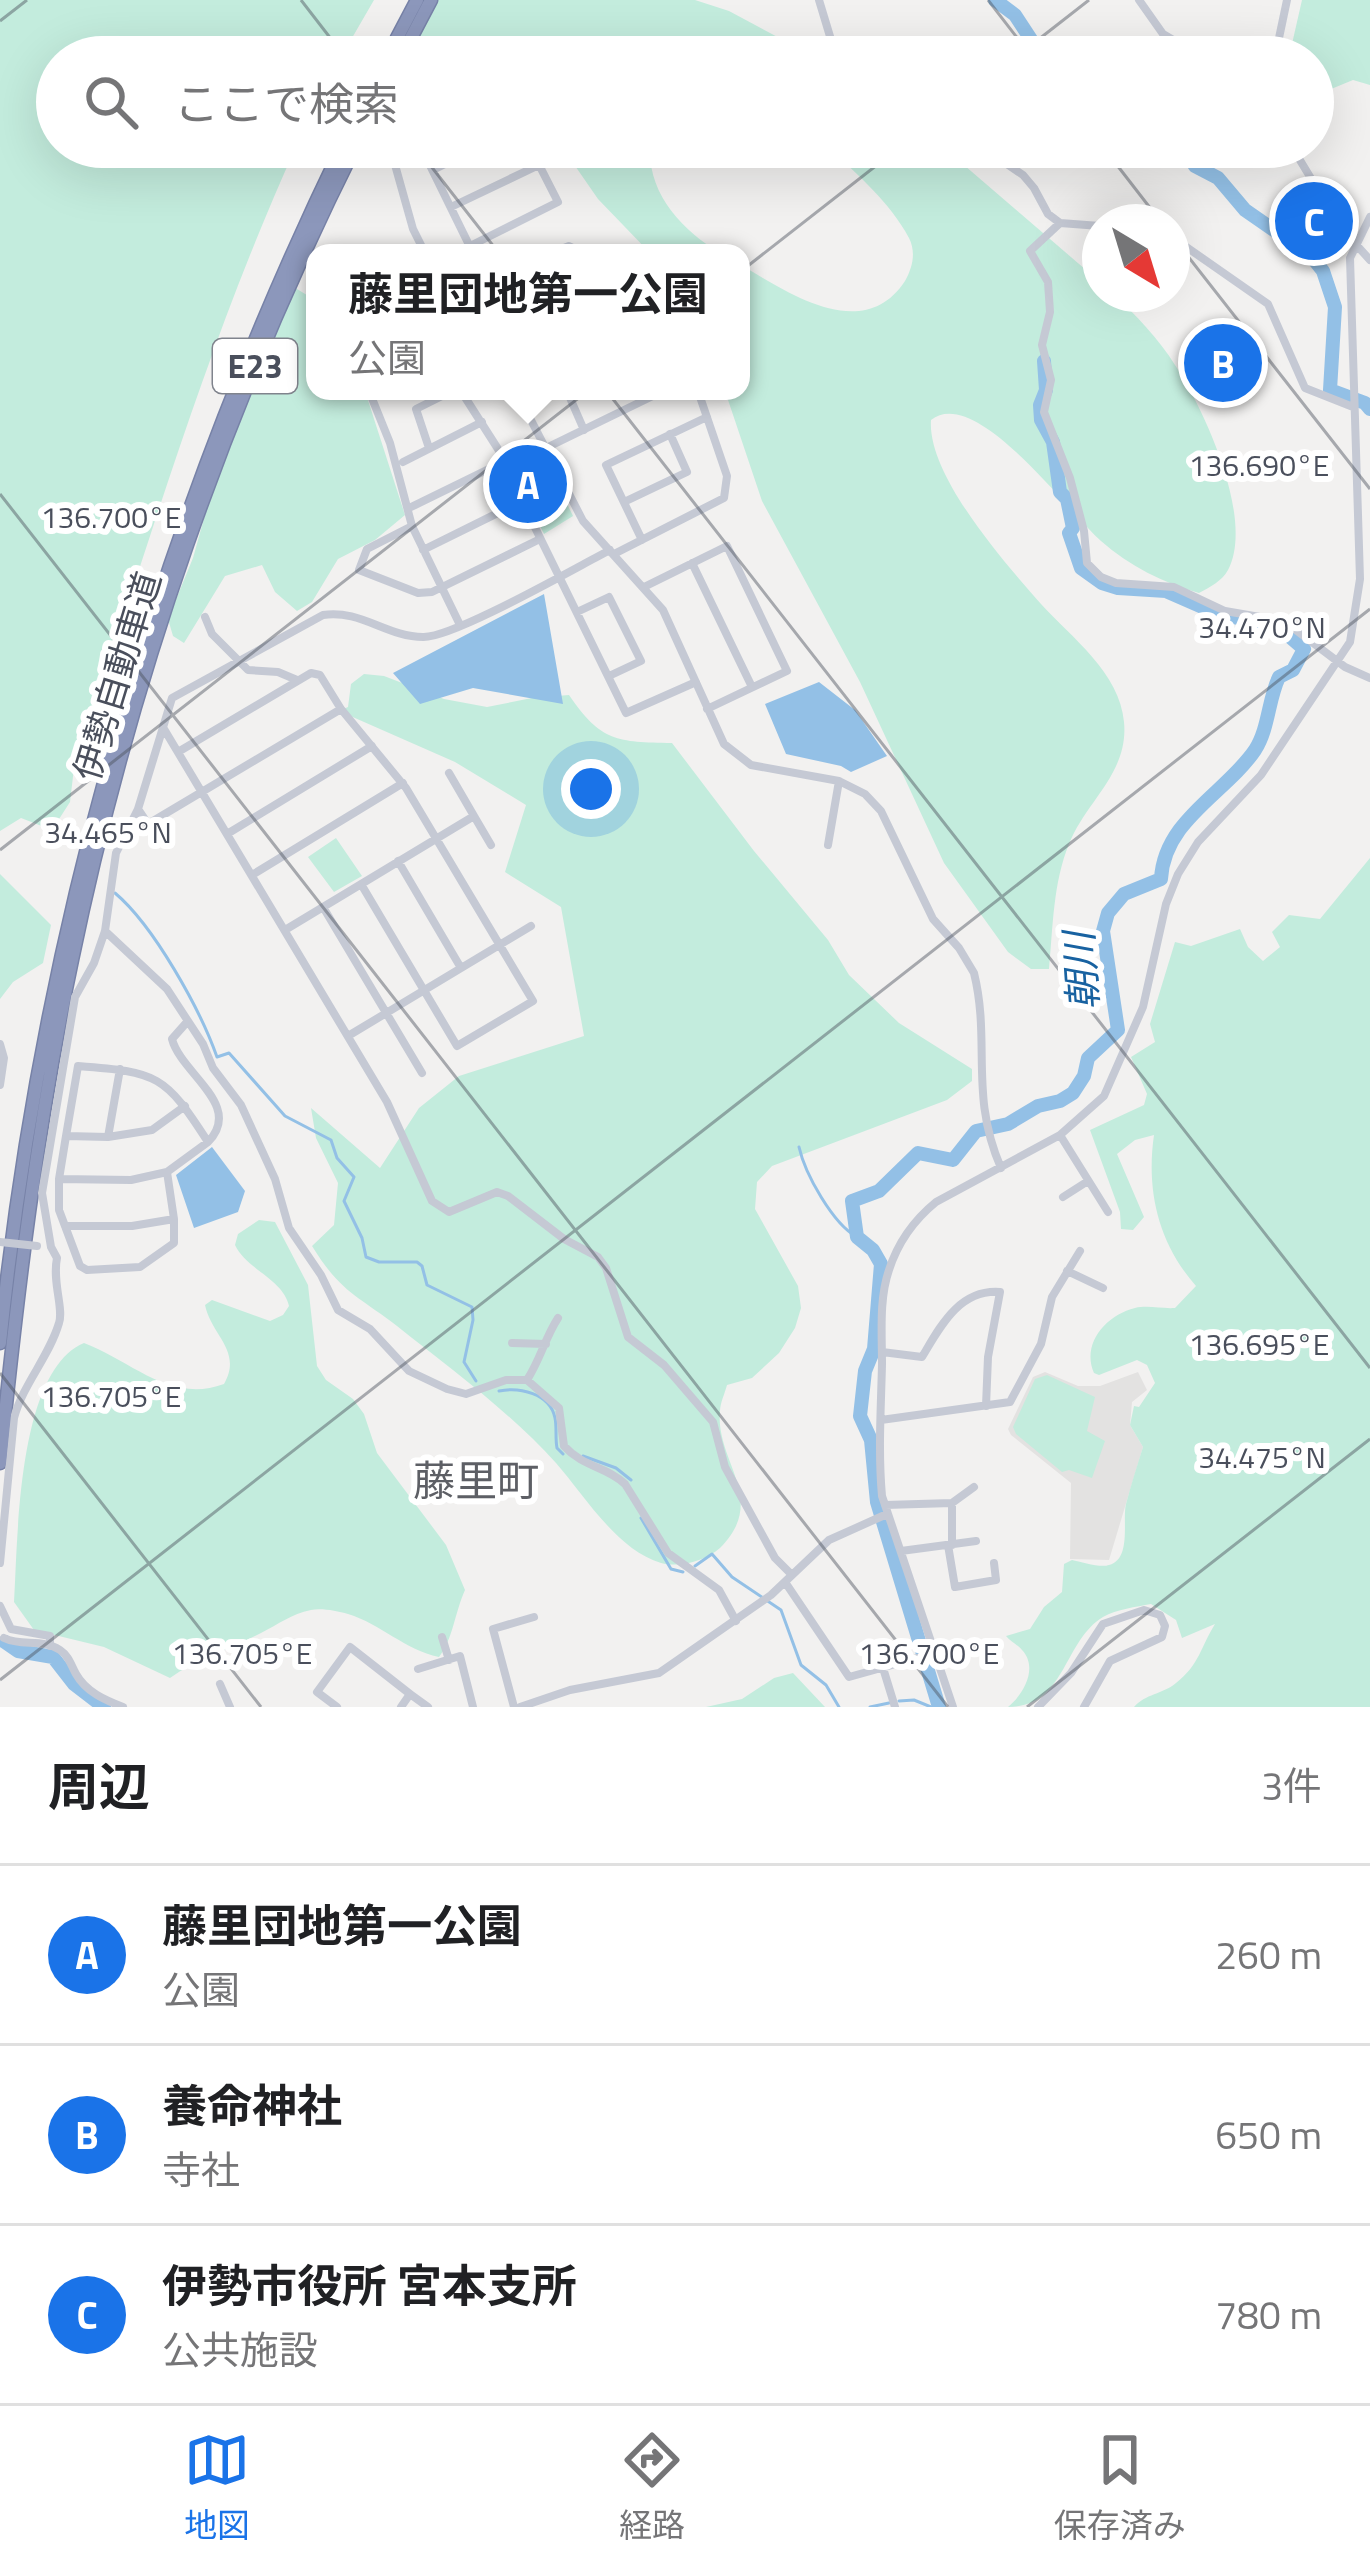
<!DOCTYPE html>
<html lang="ja">
<head>
<meta charset="utf-8">
<style>
  body { margin:0; font-family:"Titillium Web","Noto Sans JP",sans-serif; background:#f6f6f6; color:#202124 }
  .compass { position:absolute; left:1082px; top:204px; width:108px; height:108px; border-radius:50%; background:#fff; box-shadow:0 12px 48px #0002; rotate:142deg }
  .you { position:absolute; left:591px; top:789px; width:42px; height:42px; margin:-30px; border:9px solid #fff; border-radius:50%; background:#1a73e8; box-shadow:0 0 0 18px #1a73e833 }
  .badge { display:grid; place-items:center; width:78px; height:78px; border-radius:50%; background:#1a73e8; color:#fff; font-size:39px; font-weight:700 }
  .pin { position:absolute; translate:-50% -50%; border:6px solid #fff; box-shadow:0 3px 12px #0006 }
  .popup { position:absolute; left:306px; top:244px; width:444px; height:156px; box-sizing:border-box; display:grid; place-content:center; border-radius:24px; background:#fff; filter:drop-shadow(0 3px 9px #0005); font-size:39px; white-space:nowrap; color:#757577 }
  .popup b { font-size:45px; color:#202124 }
  .popup::after { content:''; position:absolute; left:50%; top:100%; margin-left:-24px; border:24px solid transparent; border-top-color:#fff }
  .list { margin:0; padding:0; list-style:none }
  h2 { display:flex; justify-content:space-between; align-items:center; height:156px; margin:0; padding:0 48px; font-size:51px }
  h2 small { font-size:39px; font-weight:400; color:#757577 }
  .list li { display:grid; grid-template-columns:78px 1fr auto; gap:36px; align-items:center; box-sizing:border-box; height:180px; padding:0 48px; border-top:3px solid #e0e0e0 }
  .list b { display:block; font-size:45px; white-space:nowrap }
  .list p { margin:0; font-size:39px; white-space:nowrap; color:#757577 }
  .list em { font-size:39px; font-style:normal; color:#757577 }
  .icon { flex:none; width:66px; height:66px; fill:none; stroke:currentColor; stroke-width:2; stroke-linecap:round; stroke-linejoin:round }
  .map { position:relative; flex:none; width:1370px; height:1707px; overflow:hidden }
  .search { position:absolute; background:#fff; box-shadow:0 12px 48px #0002; left:36px; right:36px; top:36px; height:132px; display:flex; align-items:center; gap:30px; box-sizing:border-box; padding:0 42px; border-radius:66px; color:#757577; font-size:45px }
  .sheet { height:696px; background:#fff }
  nav { display:flex; justify-content:space-around; align-items:center; box-sizing:border-box; height:168px; border-top:3px solid #e0e0e0; background:#fff; font-size:33px; color:#757577 }
  nav a { display:grid; justify-items:center; gap:6px }
  nav .on { color:#1a73e8 }
  .map>svg:first-child { display:block }
</style>
</head>
<body>
<div class="map">
<svg width="1370" height="1707" viewBox="0 0 1370 1707">
  <rect width="100%" height="100%" fill="#f2f1f0"/>
  <path fill="#e3e2e1" d="M1045,1372L1078,1386H1100L1138,1372L1147,1390L1132,1402L1130,1425L1143,1447L1109,1560L1070,1559L1071,1483L1011,1435L1008,1429L1033,1377Z"/>
  <path fill="#c3ecdd" d="M0,0H374L341,57H57V147H296C205,347 144,560 74,768L70,802L52,830L21,818L0,831Z
    M420,0H695L729,11L815,57H385Z
    M1302,0H1370V85L1353,80L1319,94L1313,92V57H1289Z
    M562,147H650C648,194 682,230 720,253H650L598,199Z
    M829,147H943L1100,282V294H1113C1136,315 1159,339 1175,365C1204,409 1255,519 1228,570C1222,581 1210,587 1199,593C1164,583 1129,566 1101,541C1070,514 976,384 931,420C927,475 1005,563 1041,604C1071,637 1120,673 1124,722C1129,773 1086,801 1069,844C1053,883 1053,927 1049,969H1031L1008,952L944,863L860,682L762,501L725,391H741V265C787,292 863,345 905,281C913,267 916,252 909,238C890,202 857,175 829,147Z
    M292,286L315,300V391H365L405,515L375,540L338,559L312,602L297,611L275,592L262,565L225,576L184,643L173,636L168,619L193,558L234,411Z
    M533,453L543,455L573,516L544,534L525,496L508,503L494,472Z
    M364,674L384,676L444,699L487,707L532,698L569,695C601,742 617,742 672,743L754,851L828,940L849,975L899,1023L972,1069V1081L947,1100L772,1166L757,1182L755,1209L798,1286L801,1308L795,1328L779,1353L752,1378L727,1385C725,1393 720,1403 720,1411C715,1462 769,1499 720,1548C706,1561 679,1568 661,1563C617,1550 584,1495 556,1463C510,1412 451,1369 397,1326C357,1295 341,1293 312,1246L334,1225L338,1183L316,1138L311,1108L380,1168L419,1108L459,1076L584,1036L561,907L505,872L526,805L455,762L339,711L348,707L351,684Z
    M336,838L362,876L334,892L308,857Z
    M1370,858V1707H1134C1145,1694 1163,1694 1176,1683C1200,1664 1200,1648 1215,1624L1182,1638L1176,1620L1151,1604C1136,1607 1117,1609 1103,1617C1063,1641 1066,1707 1008,1707C1023,1695 1039,1668 1022,1650C1018,1645 1011,1642 1006,1636L1030,1629L1044,1607L1062,1592L1064,1564L1072,1560C1081,1562 1101,1568 1109,1565C1132,1559 1122,1520 1126,1504C1131,1485 1137,1466 1143,1447L1130,1425L1134,1406L1139,1407L1155,1383L1147,1365L1137,1360L1099,1375L1094,1373C1081,1344 1106,1315 1135,1308C1148,1305 1162,1309 1175,1308L1196,1286C1158,1243 1146,1190 1154,1135L1135,1140L1117,1154L1144,1217L1133,1230L1121,1229L1120,1212L1090,1130L1144,1105L1147,1094L1131,1057L1155,1042L1150,1024L1175,942L1191,946L1240,929L1248,947L1263,961L1280,947L1272,932L1289,915L1320,919Z
    M0,874L51,925L43,963L13,982L0,999Z
    M259,1220L275,1222L308,1285L317,1366L326,1380L353,1399L364,1414L377,1453L446,1545L465,1590C455,1612 453,1639 439,1657C405,1650 381,1624 348,1614C337,1611 322,1608 311,1610C291,1614 279,1624 261,1633C230,1649 198,1658 170,1678L104,1647L34,1630L14,1602C18,1537 17,1371 84,1343C132,1361 170,1404 224,1384C243,1351 211,1335 205,1305L212,1300L270,1321L283,1315L289,1306C283,1279 247,1270 235,1245L238,1234Z
    M1047,1375L1095,1397L1087,1431L1105,1441L1092,1478L1069,1470L1062,1472L1016,1434L1013,1427L1035,1379Z
    M793,1673L825,1707H706L742,1699L774,1678Z"/>
  <path fill="#93c0e6" d="M544,594L563,704L473,688L420,704L393,673Z
    M819,682L855,710L887,756L851,772L841,766L786,754L765,704Z
    M212,1147L245,1191L238,1212L194,1228L176,1175Z"/>
  <g fill="none" stroke-linecap="round" stroke-linejoin="round">
    <path stroke="#93c0e6" stroke-width="3" d="M115,893C154,926 200,1009 217,1057L229,1053L285,1116L331,1140L337,1158L354,1177L344,1201L362,1238L366,1257L379,1262H417L422,1266L427,1285L472,1307L473,1320L464,1362L476,1381
      M799,1147C805,1174 833,1224 857,1237
      M499,1391C519,1387 550,1393 555,1418C557,1428 555,1437 557,1448L563,1454
      M583,1456L616,1468L631,1480
      M641,1518L671,1569L683,1572
      M695,1566L712,1554L732,1577L781,1610L801,1665L826,1685L839,1707
      M899,1701L914,1700L931,1707
      M870,1707L889,1703"/>
    <path stroke="#93c0e6" stroke-width="14" d="M995,0L1015,15L1036,47L1074,51L1082,57
      M1183,147L1195,166L1218,178L1245,210L1311,256L1323,271L1335,307L1330,390L1365,403L1370,409
      M5,1642L18,1651L53,1657L74,1684L104,1707
      M939,1707L877,1502L871,1440L860,1416L865,1371L874,1349L881,1264L873,1250L857,1237L852,1201L879,1191L918,1153L953,1160L976,1131L1008,1124L1038,1106L1060,1101L1073,1093L1084,1076L1088,1058L1118,1030L1103,931L1108,913L1124,894L1161,879C1164,820 1226,793 1255,750C1269,728 1268,700 1279,677L1293,670L1304,649L1275,624L1221,615L1166,591L1118,588L1102,583L1081,568L1069,533L1073,528L1067,499L1060,492L1053,442L1041,420L1040,405L1046,390L1044,361"/>
    <g stroke="#7782a7" stroke-width="15">
      <path id="highway" d="M387,57L417,0
        M401,57L431,0
        M0,1343C42,928 160,523 342,147
        M0,1463C17,1294 37,1126 72,960C130,679 227,403 355,147"/>
    </g>
    <path stroke="#c5c9d4" stroke-width="8" d="M819,0L832,43L844,57
      M1139,0L1163,34L1202,57
      M1275,57L1287,0
      M390,147L413,229L425,253
      M421,147L473,253
      M982,147L1023,175L1034,188L1048,214L1060,223L1100,226
      M1292,147L1341,228L1370,260
      M433,170L479,147
      M451,207L539,165
      M1060,223L1030,251L1048,282L1050,312L1042,345L1051,380L1044,412L1070,478L1084,531L1087,563L1101,577L1116,583L1174,587L1225,611L1284,621L1345,667L1370,678
      M1172,237L1268,304L1305,388L1353,407
      M470,246L558,202L530,147
      M551,253L569,246L584,253
      M369,391L390,443L412,526L367,549L359,570L418,593L432,592L540,539
      M461,391L505,460
      M516,391L583,521L663,610L724,744L751,765L839,781L865,794L881,811L933,919L959,948L974,973C991,1042 969,1095 1001,1168
      M567,391L584,430
      M429,448L416,409L452,391
      M546,448L663,391
      M403,462L482,422
      M624,502L687,472L670,434
      M409,508L542,443
      M412,526L460,625
      M642,540L606,465L707,417
      M423,550L522,501L626,713L696,682
      M614,554L724,498L727,476L698,391
      M692,563L752,687
      M644,587L727,546L787,671L707,709
      M577,612L609,597L641,661L609,676
      M205,617L212,634L248,670L278,672L297,680
      M164,729L387,1102L432,1201L449,1212L497,1192L508,1196L564,1239L598,1257L606,1268L628,1337L664,1365L713,1422L725,1467L775,1558L792,1575
      M178,752L311,673L320,675L341,709L406,788L533,1001L457,1046L361,884
      M449,773L474,816
      M138,809L148,824L341,709
      M227,834L372,746
      M828,845L839,781
      M398,861L461,968
      M252,875L403,783
      M323,907L422,1073
      M285,930L474,816L491,845
      M105,931L167,989L203,1044L213,1068L241,1105L275,1179L289,1228L321,1275L338,1310L370,1329L409,1371L447,1389L466,1394L506,1380H527L559,1408L564,1446C584,1468 606,1466 625,1484L668,1553L719,1590L736,1621
      M348,1036L531,926
      M0,1044L4,1058L0,1085
      M120,1069L108,1137L66,1136L78,1066C158,1072 165,1075 208,1142C244,1105 181,1074 172,1039L187,1022
      M1060,1135L1108,1212
      M108,1137L152,1130L185,1106
      M167,1172L208,1142
      M59,1179V1210L80,1266L87,1270L140,1267L174,1243V1219
      M1063,1197L1088,1181
      M65,1226H132L174,1219L167,1172L131,1180L59,1179L66,1136
      M1067,1271L1103,1288
      M512,1343L546,1344
      M882,1352L922,1357C940,1327 959,1289 1000,1292L988,1357L986,1406
      M527,1380C541,1358 545,1338 558,1318
      M881,1420L1010,1402L1041,1344L1052,1297L1080,1251
      M885,1505L952,1503L974,1487
      M948,1545L955,1587L996,1580L994,1563
      M952,1545V1503
      M901,1551L976,1541
      M0,1563L14,1418C23,1384 49,1357 59,1323C64,1309 52,1282 57,1258L51,1247L42,1193L75,997L94,963L105,931L116,853L138,809L172,698L323,615C360,609 387,637 423,637C453,638 575,568 610,550
      M785,1582L849,1677L935,1653
      M0,1606L11,1629L50,1636V1646
      M442,1637L449,1660
      M4,1638C22,1647 42,1638 60,1650C69,1656 71,1665 76,1674C86,1692 105,1700 123,1707
      M883,1668L895,1707
      M418,1669L460,1656L473,1707
      M220,1684L230,1707
      M410,1694L428,1707
      M337,1707L317,1692L350,1647L410,1694L401,1707
      M514,1707L493,1629L534,1617
      M520,1707L570,1690L659,1673L771,1595L829,1540L887,1514
      M953,1707L882,1496C878,1452 881,1408 882,1364C882,1333 879,1299 889,1270C898,1242 914,1220 936,1202L1060,1135L1104,1096L1143,1007L1166,904L1178,874L1198,842L1261,775L1350,642L1360,579L1350,258L1370,217
      M1038,1707L1071,1673L1103,1624L1144,1610L1160,1615L1165,1626L1162,1637L1110,1661L1084,1707"/>
    <use href="#highway" stroke="#8c97bb" stroke-width="12"/>
    <path stroke="#c5c9d4" stroke-width="8" d="M0,1242L37,1246"/>
  </g>
  <path fill="none" stroke="#4a4f5c" stroke-width="3" stroke-opacity="0.45" d="M301,0L345,57M988,0L1032,57M0,21L27,0M1016,57L1089,0M416,147L1370,1368M1103,147L1161,222M1172,236L1370,489M0,494L948,1707M0,850L900,147M0,1373L261,1707M0,1680L1370,609M1027,1707L1370,1439"/>
  <g text-anchor="middle" stroke-width="12" stroke-linejoin="round" paint-order="stroke">
    <rect fill="#fff" stroke="#80848d" stroke-width="3" x="213" y="339" width="84" height="54" rx="9"/>
    <g font-size="33" font-weight="bold" fill="#4a4f5c">
      <text x="255" y="378">E23</text>
    </g>
    <g font-size="36" fill="#4a4f5c" stroke="#fff">
      <text transform="translate(117 676) rotate(-73)" y="13">伊勢自動車道</text>
    </g>
    <g font-size="39" font-style="italic" fill="#1862a1" stroke="#fff">
      <text transform="translate(1081 971) rotate(-94)" y="14">朝川</text>
    </g>
    <g font-size="42" fill="#5d5f65" stroke="#fff">
      <text x="476" y="1496">藤里町</text>
    </g>
  </g>
  <g font-size="30" text-anchor="middle" fill="#4a4f5c" stroke="#fff" stroke-width="12" stroke-linejoin="round" paint-order="stroke">
    <text x="1259" y="476">136.690°E</text>
    <text x="111" y="528">136.700°E</text>
    <text x="1262" y="638">34.470°N</text>
    <text x="108" y="843">34.465°N</text>
    <text x="1259" y="1355">136.695°E</text>
    <text x="111" y="1407">136.705°E</text>
    <text x="1262" y="1468">34.475°N</text>
    <text x="242" y="1664">136.705°E</text>
    <text x="929" y="1664">136.700°E</text>
  </g>
</svg>
<svg class="compass" viewBox="-18 -18 36 36"><path d="M0-13l5 13h-10z" fill="#e53935"/><path d="M0 13l5-13h-10z" fill="#757577"/></svg>
<div class="you"></div>
<div class="pin badge" style="left:528px;top:484px">A</div>
<div class="popup"><b>藤里団地第一公園</b>公園</div>
<div class="pin badge" style="left:1223px;top:363px">B</div>
<div class="pin badge" style="left:1314px;top:221px">C</div>
<div class="search"><svg class="icon" aria-label="search" viewBox="0 0 24 24"><circle cx="10" cy="10" r="6"/><path d="M15 15l6 6"/></svg>ここで検索</div>
</div>
<section class="sheet">
<h2>周辺<small>3件</small></h2>
<ul class="list">
<li><span class="badge">A</span><div><b>藤里団地第一公園</b><p>公園</p></div><em>260 m</em></li>
<li><span class="badge">B</span><div><b>養命神社</b><p>寺社</p></div><em>650 m</em></li>
<li><span class="badge">C</span><div><b>伊勢市役所 宮本支所</b><p>公共施設</p></div><em>780 m</em></li>
</ul>
</section>
<nav>
<a class="on"><svg class="icon" aria-label="map" viewBox="0 0 24 24"><path d="M3 6l6-2 6 2 6-2v14l-6 2-6-2-6 2zM9 4v14M15 6v14"/></svg>地図</a>
<a><svg class="icon" aria-label="directions" viewBox="0 0 24 24"><path d="M12 3l9 9-9 9-9-9zM9 14v-3h6M13 9l2 2-2 2"/></svg>経路</a>
<a><svg class="icon" aria-label="saved" viewBox="0 0 24 24"><path d="M7 4h10v16l-5-4-5 4z"/></svg>保存済み</a>
</nav>
</body>
</html>
